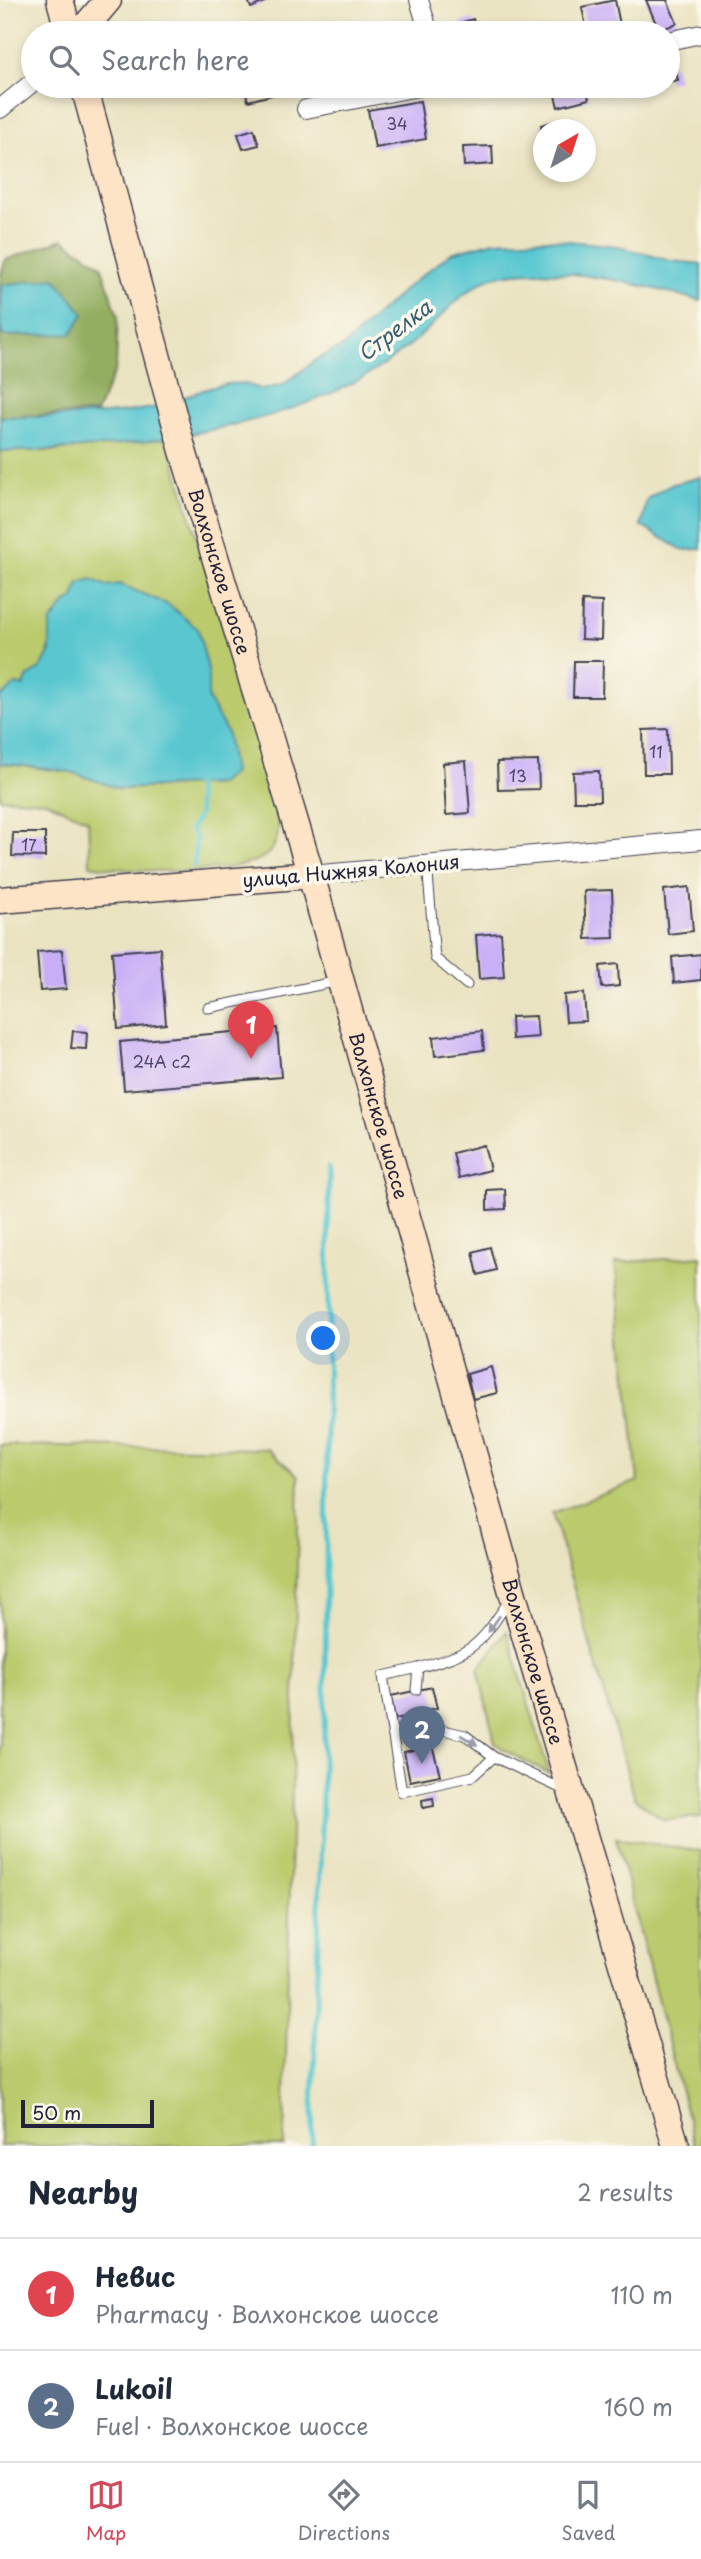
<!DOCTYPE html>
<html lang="en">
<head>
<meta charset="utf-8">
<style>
  body { margin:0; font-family:"Playpen Sans",sans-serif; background:#f6f6f7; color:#1f2937 }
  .compass { position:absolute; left:533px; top:119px; width:63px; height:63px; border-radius:50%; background:#fff; box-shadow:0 4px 10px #0003; rotate:39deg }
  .scale { position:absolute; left:21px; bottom:18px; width:133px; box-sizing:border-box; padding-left:7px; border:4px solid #22223b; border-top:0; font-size:19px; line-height:24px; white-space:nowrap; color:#22223b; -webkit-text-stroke:5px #fbf7ec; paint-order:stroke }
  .you { position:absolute; left:324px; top:1339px; width:24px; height:24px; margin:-18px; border:5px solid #fff; border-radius:50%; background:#1a73e8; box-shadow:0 0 0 10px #1a73e833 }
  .badge { display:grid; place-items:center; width:46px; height:46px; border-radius:50%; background:#d1495b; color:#fff; font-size:23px; font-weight:700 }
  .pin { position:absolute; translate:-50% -58px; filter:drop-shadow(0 2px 4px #0008) }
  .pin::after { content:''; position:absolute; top:37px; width:24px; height:21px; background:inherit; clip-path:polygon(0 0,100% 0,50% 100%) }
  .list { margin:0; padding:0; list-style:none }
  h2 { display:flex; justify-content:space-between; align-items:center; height:91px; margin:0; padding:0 28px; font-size:30px }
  h2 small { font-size:23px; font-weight:400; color:#747a83 }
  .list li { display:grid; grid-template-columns:46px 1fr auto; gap:21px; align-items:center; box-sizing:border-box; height:112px; padding:0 28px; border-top:2px solid #e0e1e3 }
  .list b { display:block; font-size:26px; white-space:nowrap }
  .list p { margin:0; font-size:23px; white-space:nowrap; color:#747a83 }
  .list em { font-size:23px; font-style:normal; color:#747a83 }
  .icon { flex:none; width:38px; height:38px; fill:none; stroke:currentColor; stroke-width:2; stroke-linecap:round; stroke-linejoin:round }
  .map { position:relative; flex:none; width:701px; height:2146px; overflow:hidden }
  .search { position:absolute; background:#fff; box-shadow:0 4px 10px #0003; left:21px; right:21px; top:21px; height:77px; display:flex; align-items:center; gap:18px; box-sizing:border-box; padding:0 24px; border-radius:38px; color:#747a83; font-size:26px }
  .sheet { height:315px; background:#fff }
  nav { display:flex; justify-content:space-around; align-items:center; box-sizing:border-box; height:98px; border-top:2px solid #e0e1e3; background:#fff; font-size:19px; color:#747a83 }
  nav a { display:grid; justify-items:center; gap:4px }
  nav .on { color:#d1495b }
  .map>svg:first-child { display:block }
</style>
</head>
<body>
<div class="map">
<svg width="701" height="2146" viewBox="0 0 701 2146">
  <rect width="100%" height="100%" fill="#fbf7ec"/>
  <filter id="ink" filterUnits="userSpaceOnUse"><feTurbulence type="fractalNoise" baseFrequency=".0143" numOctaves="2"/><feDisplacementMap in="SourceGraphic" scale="14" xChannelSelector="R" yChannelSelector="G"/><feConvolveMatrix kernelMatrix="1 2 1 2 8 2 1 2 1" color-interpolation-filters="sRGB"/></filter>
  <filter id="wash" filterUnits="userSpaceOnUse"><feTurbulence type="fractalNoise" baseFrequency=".00686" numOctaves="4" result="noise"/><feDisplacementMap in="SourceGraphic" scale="28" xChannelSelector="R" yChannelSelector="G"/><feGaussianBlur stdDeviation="1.57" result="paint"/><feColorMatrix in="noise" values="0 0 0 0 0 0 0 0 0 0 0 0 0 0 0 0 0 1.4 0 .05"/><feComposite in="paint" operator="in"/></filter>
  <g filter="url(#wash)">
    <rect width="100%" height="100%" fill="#eae3c1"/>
    <path fill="#baca6c" stroke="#6e7654" stroke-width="2" d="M167,436L276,807C278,822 281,835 272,849C251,880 124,871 90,865L88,820L45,801L0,798V763L71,772L120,789L219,784L227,733L208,699V670L169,605L120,584L74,599L50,623C50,639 52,656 40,669C33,676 28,676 24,686H15L0,698V451H54Z
      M701,1256V1817L664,1820L635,1799L552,1513L638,1481L615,1263Z
      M0,1445L267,1449L299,1476L284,2146H0Z
      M507,1631L549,1773L507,1752L495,1743L478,1669Z
      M616,1838L701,1851V2146H695Z"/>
    <path fill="#93ae60" stroke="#5a684e" stroke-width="2" d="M63,239L101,265L118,316L116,368L96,413L0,417V278L5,260Z"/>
    <path fill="#5ac7d0" stroke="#3e7486" stroke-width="2" d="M548,239L617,246L671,261L701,264V301C645,285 554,263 497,276C466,283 435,326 410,345C395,357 378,369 362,378C268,431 107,452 0,451V417C49,417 103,417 152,408C185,401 229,370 261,390L283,385L317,359L344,346L406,288L451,253L495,241Z
      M55,278L84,314L71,334L3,336L0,326L2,285Z
      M701,477V549L683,550L641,526L647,499L670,485Z
      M91,579L107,586L120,584L169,605L198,629L208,670V699L227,733L233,773L219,784L120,789L71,772L0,763V698L15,685L24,686L28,677L41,668L50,652V623L66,603L74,599L78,584Z"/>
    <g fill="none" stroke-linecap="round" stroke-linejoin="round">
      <path stroke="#5ac7d0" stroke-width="5" d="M194,865L196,839L191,829L199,814L196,784
        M312,2146L325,1696L329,1167"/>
    </g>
    <g id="blocks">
      <path fill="#c8aef7" d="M248,0H269L251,8Z
        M615,0L620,25L587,32L582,7Z
        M646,0H667L677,23L659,31Z
        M473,19L477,33H463L460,23Z
        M383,24L386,33H353Z
        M176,26L178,33H153Z
        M674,65L678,80L668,82V66Z
        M244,86H274L276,94L248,101Z
        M561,86H586L589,99L558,107L553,88Z
        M420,101L426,139L375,148L368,110Z
        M562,119L565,130H542L541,125Z
        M254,129L259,145L243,149L238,134Z
        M492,146L493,164L464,166L463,147Z
        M582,601L602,602L601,640L581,639Z
        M574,661H603L602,697H573Z
        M668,729L669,774H644L643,730Z
        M466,761L470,813L446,815L443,763Z
        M538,761L539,789L498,790L497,762Z
        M599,771L600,801H574L573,772Z
        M13,833H45V857L12,856Z
        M689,887L693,931L668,934L664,890Z
        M612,890L614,938L586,939L584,891Z
        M501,933L504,977L479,979L476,935Z
        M160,948L166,1024L118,1029L112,952Z
        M62,950L66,989L40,991L37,952Z
        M701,954V980L674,983L672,957Z
        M618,964L619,986L602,988L600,966Z
        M584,993L586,1021L566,1022L564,995Z
        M536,1016L538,1037L512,1039L511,1017Z
        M277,1028L281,1077L124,1090L120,1042Z
        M73,1031L87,1032L86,1049L71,1048Z
        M482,1031L484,1050L435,1056L433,1037Z
        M484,1145L490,1170L459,1178L453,1153Z
        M505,1189L506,1209L487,1210V1190Z
        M490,1247L496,1270L478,1275L473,1252Z
        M491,1367L497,1393L473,1399L467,1374Z
        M432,1687L437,1708L423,1711L440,1775L410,1781L404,1752L418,1749L411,1716L395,1719L391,1696Z
        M433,1798L434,1806L423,1808L422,1800Z"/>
    </g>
  </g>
  <g filter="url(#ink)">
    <use href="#blocks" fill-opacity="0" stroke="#403f4f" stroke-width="2"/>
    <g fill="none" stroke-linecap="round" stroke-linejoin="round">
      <g stroke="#403f4f" stroke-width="11">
        <path id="lane" d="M427,863L435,958L467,985
          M208,1008L339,981
          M418,1668L383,1676L402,1792L473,1776L494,1757
          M416,1690L418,1668C473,1652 477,1649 508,1602
          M426,1726L465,1735L494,1757L564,1790
          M392,1733L424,1727"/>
      </g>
      <g stroke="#403f4f" stroke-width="20">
        <path id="street" d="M419,0L429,33
          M668,41L701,34
          M0,109L33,82
          M306,109L423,86
          M311,875L701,840"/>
      </g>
      <g stroke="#403f4f" stroke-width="29">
        <g id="secondary">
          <path d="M60,0L69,33"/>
          <path d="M80,33L108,0"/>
          <path id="s1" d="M84,86L183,451L311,875L513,1595L676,2146"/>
          <path d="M0,900L311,875"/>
        </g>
      </g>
      <use href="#lane" stroke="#fff" stroke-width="9"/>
      <use href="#street" stroke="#fff" stroke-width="18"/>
      <use href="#secondary" stroke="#fee4c6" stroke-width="26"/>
    </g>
    <defs><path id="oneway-solid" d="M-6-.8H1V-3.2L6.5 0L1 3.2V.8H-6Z" transform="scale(1.75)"/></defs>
    <g fill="#9c9ca7">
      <use href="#oneway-solid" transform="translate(494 1624) rotate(125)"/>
      <use href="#oneway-solid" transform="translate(469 1740) rotate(31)"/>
    </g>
  </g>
  <g text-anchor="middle" stroke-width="7" stroke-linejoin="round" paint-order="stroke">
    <g font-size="16" fill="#4c456a">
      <text x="397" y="130">34</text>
      <text x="656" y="758">11</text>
      <text x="518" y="782">13</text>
      <text x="29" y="851">17</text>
      <text x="162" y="1068">24А с2</text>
    </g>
    <g font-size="19" fill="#22223b" stroke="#fbf7ec">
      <text dy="7" stroke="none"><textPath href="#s1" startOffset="504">Волхонское шоссе</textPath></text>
      <text transform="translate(351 871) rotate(-5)" y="7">улица Нижняя Колония</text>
      <text dy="7" stroke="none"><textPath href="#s1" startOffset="1071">Волхонское шоссе</textPath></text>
      <text dy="7" stroke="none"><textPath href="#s1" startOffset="1638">Волхонское шоссе</textPath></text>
    </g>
    <g font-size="21" font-style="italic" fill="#365c6f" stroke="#fbf7ec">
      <text transform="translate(395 331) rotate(-37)" y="7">Стрелка</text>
    </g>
  </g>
</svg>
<svg class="compass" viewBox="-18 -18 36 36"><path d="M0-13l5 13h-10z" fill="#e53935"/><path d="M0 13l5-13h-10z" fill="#747a83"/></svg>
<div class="scale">50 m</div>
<div class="you"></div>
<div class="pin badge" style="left:251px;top:1059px;background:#e0444e">1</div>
<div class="pin badge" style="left:422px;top:1764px;background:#5c6f8a">2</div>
<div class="search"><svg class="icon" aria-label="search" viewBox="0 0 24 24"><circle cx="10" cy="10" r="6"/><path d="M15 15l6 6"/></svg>Search here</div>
</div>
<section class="sheet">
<h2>Nearby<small>2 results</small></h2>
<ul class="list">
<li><span class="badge" style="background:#e0444e">1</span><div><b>Невис</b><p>Pharmacy · Волхонское шоссе</p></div><em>110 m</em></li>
<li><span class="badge" style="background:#5c6f8a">2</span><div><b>Lukoil</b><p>Fuel · Волхонское шоссе</p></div><em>160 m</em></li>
</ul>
</section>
<nav>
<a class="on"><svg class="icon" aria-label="map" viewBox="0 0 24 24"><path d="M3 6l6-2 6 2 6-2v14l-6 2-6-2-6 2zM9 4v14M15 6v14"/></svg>Map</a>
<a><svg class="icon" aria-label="directions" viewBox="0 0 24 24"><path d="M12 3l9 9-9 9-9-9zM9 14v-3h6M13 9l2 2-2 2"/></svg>Directions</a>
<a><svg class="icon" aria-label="saved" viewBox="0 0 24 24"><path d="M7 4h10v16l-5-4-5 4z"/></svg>Saved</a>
</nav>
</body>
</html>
